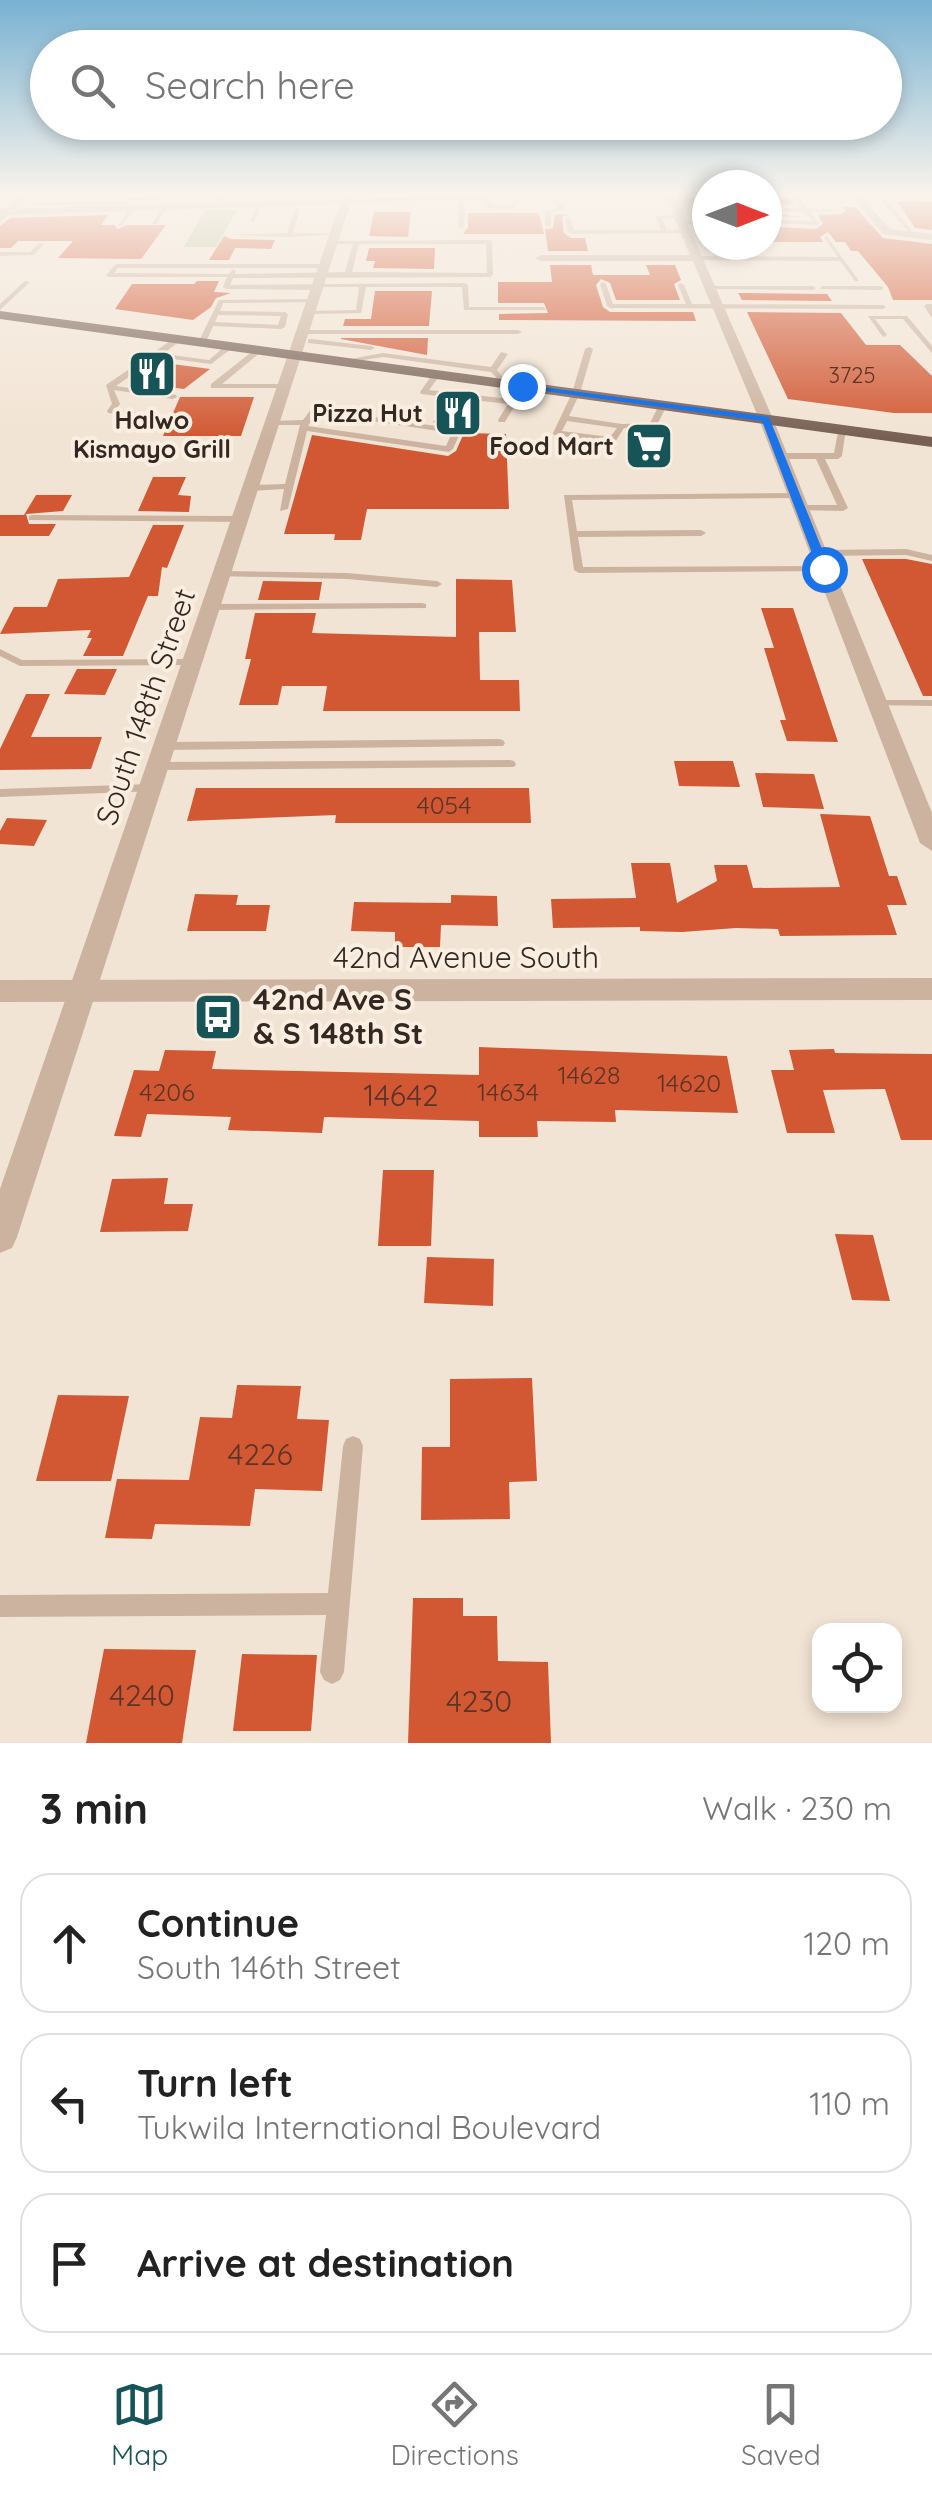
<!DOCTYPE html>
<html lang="en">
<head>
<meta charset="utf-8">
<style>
  body { margin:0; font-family:Quicksand,sans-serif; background:#f6f6f6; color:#222 }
  .controls { position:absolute; right:30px; bottom:30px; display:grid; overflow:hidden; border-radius:20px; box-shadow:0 5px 15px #0003 }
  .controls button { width:90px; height:90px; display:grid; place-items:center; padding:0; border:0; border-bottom:2px solid #e0e0e0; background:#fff; color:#222; font:50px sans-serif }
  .compass { position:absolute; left:692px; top:170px; width:90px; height:90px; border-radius:50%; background:#fff; box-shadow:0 5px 15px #0003; rotate:90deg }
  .stop { position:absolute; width:30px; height:30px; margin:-22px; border:8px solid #1a73e8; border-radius:50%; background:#fff }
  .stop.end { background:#1a73e8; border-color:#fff; box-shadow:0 2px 10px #0008 }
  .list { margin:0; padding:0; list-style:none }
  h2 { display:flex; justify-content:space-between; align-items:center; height:130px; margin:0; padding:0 40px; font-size:42px }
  h2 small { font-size:32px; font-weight:400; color:#767676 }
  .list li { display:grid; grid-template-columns:65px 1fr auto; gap:30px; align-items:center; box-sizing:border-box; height:140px; margin:0 20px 20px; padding:0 20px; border:2px solid #e0e0e0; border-radius:30px }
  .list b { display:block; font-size:38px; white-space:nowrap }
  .list p { margin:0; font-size:32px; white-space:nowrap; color:#767676 }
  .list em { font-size:32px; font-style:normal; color:#767676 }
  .icon { flex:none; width:55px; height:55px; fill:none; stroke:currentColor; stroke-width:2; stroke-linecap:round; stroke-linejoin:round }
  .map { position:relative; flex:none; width:932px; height:1743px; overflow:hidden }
  .search { position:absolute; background:#fff; box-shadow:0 5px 15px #0003; left:30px; right:30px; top:30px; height:110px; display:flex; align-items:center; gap:25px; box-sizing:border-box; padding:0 35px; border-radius:55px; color:#767676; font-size:38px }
  .sheet { height:610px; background:#fff }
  nav { display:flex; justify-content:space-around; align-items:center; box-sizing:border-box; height:140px; border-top:2px solid #e0e0e0; background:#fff; font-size:28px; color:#767676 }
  nav a { display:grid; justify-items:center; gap:5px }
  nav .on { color:#165458 }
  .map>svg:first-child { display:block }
</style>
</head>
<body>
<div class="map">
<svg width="932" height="1743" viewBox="0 0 932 1743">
  <rect width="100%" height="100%" fill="#f2e4d4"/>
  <path fill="#b3c293" d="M205,210H237L216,247H184Z"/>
  <path fill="#d15833" d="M767,199H790L794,204H777L772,214L803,217L776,216L770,223L774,227L816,229L823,224L818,215L842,214L846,210L843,207H855L883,238L932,244V300H893L888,287L858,251H851L845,242H836L828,232L820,237L823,242H767Z
    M897,201L932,202V230L915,228Z
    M374,212H411L408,237L369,236Z
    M468,213H539L544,234H463L468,227Z
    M569,214L562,217L564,233L571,238H585L588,251H548L545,229L553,228L555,215Z
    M108,215L101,225H114L118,229L127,225H166L141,259L58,258L73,241H18L11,248H0V226L10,218Z
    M224,236L231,239L275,240L271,249L235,248L229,260H209Z
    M369,248H435L434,269L373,268L375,261H366Z
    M550,265H591L593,275H650L646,265H675L681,280L674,284L680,300H616L610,283L601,279L596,285L603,307L610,312H693L696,321L499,320V314L548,313L544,303H498V282H552Z
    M197,281H219L214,292L231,293L216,298L211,307L193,320L115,309L132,284H194Z
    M375,291H432L429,326H343L345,319H371Z
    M738,293L827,294L832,301L742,300Z
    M747,312L841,313L866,345H900L932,376V413H894L788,399Z
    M428,338L427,355L341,339V338Z
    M157,362L210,369L184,389L128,382Z
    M180,397H254L241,436H163Z
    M449,403L480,408L463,428L433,422Z
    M464,433L506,434L509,509H367L361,540H334L335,534H284L312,435L448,456L456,451Z
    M153,477H186L178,495L191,496L189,512L138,511Z
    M36,495H72L63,511L26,514L29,524H56L49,536H0V515H24Z
    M153,525H184L167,568L162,567L158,596H148L123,656H83L92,638H87L91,630L0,634L14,607H47L58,579L129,577Z
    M862,559H906L932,564V696H923Z
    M456,579L512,580L516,632H479L480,680H519L520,711H323L327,686H282L278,705H239L251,659H245L255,613H316L312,633L456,637Z
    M263,581L322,582L319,600H258Z
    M761,608H793L838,742L787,741L780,720H786L764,648H774Z
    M77,669H117L105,695L64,694Z
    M26,694H50L31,737H102L91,769L0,770V749Z
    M674,761H733L740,787L679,786Z
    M755,773L814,774L824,809L763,807Z
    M196,788H529L531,823H335L336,815L187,821Z
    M820,814L870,816L889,876H897L907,905H887L897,935L780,936L778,929L736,928L682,932L640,931V927L553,928L551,899L636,898L631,863H670L677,903L717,881L714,865H747L753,888L840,887Z
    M7,818L47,820L34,846L0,844V831Z
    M195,894L238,895L236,905H270L266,931H187Z
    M451,895L497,896L498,926L441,925L440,947H395V932L351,931L354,902L451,903Z
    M479,1047L727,1056L738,1113L615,1110L616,1122L537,1121L538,1137H479V1121L324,1117L322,1133L228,1130L231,1117L147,1114L141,1137L114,1136L134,1070L159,1071L165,1050L216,1051L212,1069L479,1075Z
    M834,1049L835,1053L932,1054V1140H901L885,1089L823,1090L835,1133H787L771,1070H794L789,1050Z
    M383,1170H434L431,1246H378Z
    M168,1178L164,1204H193L188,1231L100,1232L112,1179Z
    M835,1234L873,1235L890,1301L852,1300Z
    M427,1257L494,1259L493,1306L424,1303Z
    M532,1378L537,1481L509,1482L510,1519L421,1520L422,1447H450V1379Z
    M237,1385L301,1386L297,1419L329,1420L322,1491L255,1489L250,1526L155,1524L152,1539L105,1538L117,1479L189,1480L200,1417L232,1418Z
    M58,1395L129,1396L111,1481H36Z
    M413,1598H463V1616H497L498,1661L548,1662L551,1743H408Z
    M104,1649L196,1650L182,1743H86Z
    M242,1654L317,1655L311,1731H233Z"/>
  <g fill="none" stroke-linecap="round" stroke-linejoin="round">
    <path fill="#cbb39f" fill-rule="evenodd" d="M219,195H278L279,196L223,198L217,207H213Z
      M552,195L566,209L551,212V225L548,227L545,225V211L559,208L549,197Z
      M791,195H797L807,208L842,210L810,212L819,223L816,225L774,223L776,220L812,221L804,212L775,211L777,208H802Z
      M876,195H882L913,232H909Z
      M518,196L521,198L513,209L487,208L482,199L487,198L491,205H511Z
      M161,197L163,200H126L129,198Z
      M462,197L465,199L464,227L461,229L458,227L459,199Z
      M673,199H707V203L671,202Z
      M127,201L129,204L32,205L35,203Z
      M258,203L263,204L254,221H250Z
      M163,206L168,207L156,224H152Z
      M131,207L136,208L122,225H118Z
      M297,208L300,210L293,233L338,234L289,237L231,235L287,233L294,210Z
      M680,215L682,218L662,219L667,230H686L688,233L571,234L568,232L565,219L570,218L574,230H661L656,216Z
      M682,221H707V225L680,224Z
      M827,236L859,281H855L840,261L698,260L695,258L698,256L838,257L824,238Z
      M489,240L492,242L493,275L490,277L233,278L230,285L465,283L468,285L469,307H544L546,310H464L462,287H366L361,313L309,314L307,311L356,310L359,287H320L317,290L226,289L223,287L227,277H109L106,275L116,264H324L327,266L324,268H118L114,273L229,274L233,269L236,271L235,274L345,272L353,244H332L330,241ZM359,244H486L487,273L352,272Z
      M39,243L44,244L34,255L0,256V252H30Z
      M25,281L30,282L0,310V304Z
      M603,282L606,284L613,304H686L678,285L681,283L684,285L692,304L883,305L886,307L883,309L610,308L607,306L600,284Z
      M710,286H813L816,288L813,290L708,289Z
      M822,286H881L884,288L881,290L820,289Z
      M313,299L315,302L223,303L220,311L285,312L288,314L285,327L281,329L213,326L204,347L197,345L219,300ZM218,315L281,316L278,325L215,322Z
      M927,304H932V318L924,306Z
      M868,316H907L932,346V353L903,319H875L887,335L883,337Z
      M303,330H518L522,332L518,334H300Z
      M173,339L180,341L163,354L209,360L224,347L231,349L211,364L157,357L116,386L176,395L177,397L173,399L114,390L120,404L116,409L155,415H158V419L108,413L107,411L112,404L106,385Z
      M311,339L371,346L375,348L371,350L308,343V339Z
      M589,347L593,349L580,393L569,416L622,424L650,423L660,403H666L667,405L656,427L624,428L615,442L612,443L554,435L553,433L572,393L585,349ZM567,421L617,428L610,437L562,431Z
      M254,350L261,352L222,384H285L289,386L288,388H211V384Z
      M501,352L508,354L497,370L507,383L503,385L491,372L383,357L344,363L340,361L383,353L491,367Z
      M434,372L441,374L429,390L510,399L514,393L521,395L505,422H499L498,420L508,404L421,394L420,392Z
      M312,408L457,429L461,431L453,449L449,452L307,431L288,509L280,511L284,489L251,491L246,488L251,485L285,484L300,425H273L269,423L273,421L303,420ZM317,413L452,433L446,446L308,426Z
      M839,427L846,429L842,456L838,459H825L848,508L843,511L797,510V506L800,505H837L816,459H780L776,456L780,453H834Z
      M796,493L799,494V498L572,500L577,531L701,530L706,533L701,536L578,537L583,567L824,566L829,569L828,571L579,573L574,570L564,495Z
      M32,515L241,516L246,519L241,522L29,520V516Z
      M906,549L932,555V561L906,555L818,556L813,553L818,550Z
      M222,571L347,573L437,581L442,584L437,587L347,579L218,576V572Z
      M422,603L426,604V608L211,610L206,607L211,604Z
      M0,649L22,660L193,659L199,662L193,665L20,666L0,656Z
      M877,700H932V706L873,705L871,703Z
      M499,739L503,740L505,743L503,746L164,750L158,746L164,742Z
      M510,760L514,761L516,764L514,767L158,770L152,766L158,762Z
      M151,784L157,788L155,791L0,797V789Z
      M353,1436L360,1439L363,1446L344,1672L340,1680L332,1684L324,1680L320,1672L326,1615L0,1617V1595L328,1593L343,1446L346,1439Z"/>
    <path fill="#cbb39f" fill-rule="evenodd" d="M19,195H30L0,222V213Z
      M343,195H353L17,1237L12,1248L0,1253V1189Z
      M665,195H675L773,419L932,813V851L920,843L759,419L693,261H541L535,258L541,255H690Z
      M850,195H860L890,229L932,234V240L883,234Z"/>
    <path fill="#cbb39f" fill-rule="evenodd" d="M497,195H616L0,215V209Z
      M932,978V1000L0,1002V980Z"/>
    <path fill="#775f53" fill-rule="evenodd" d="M0,311L932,437V447L0,319Z"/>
  </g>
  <linearGradient id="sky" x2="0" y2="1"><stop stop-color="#78b2d2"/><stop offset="0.44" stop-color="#f9f3ec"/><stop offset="1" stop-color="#f9f3ec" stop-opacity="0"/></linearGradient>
  <rect width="932" height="439" fill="url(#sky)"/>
  <path fill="#1a73e8" d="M519,384L769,417L830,569L824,573L818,569L762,421L522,388Z"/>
  <defs>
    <g id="restaurant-square" transform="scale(2.5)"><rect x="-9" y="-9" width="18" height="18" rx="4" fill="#165458" stroke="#faeee0"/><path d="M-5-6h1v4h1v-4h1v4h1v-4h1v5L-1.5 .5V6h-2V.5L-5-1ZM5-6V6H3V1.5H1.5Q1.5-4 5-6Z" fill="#fff"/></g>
    <g id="supermarket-square" transform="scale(2.5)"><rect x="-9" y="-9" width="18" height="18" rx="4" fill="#165458" stroke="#faeee0"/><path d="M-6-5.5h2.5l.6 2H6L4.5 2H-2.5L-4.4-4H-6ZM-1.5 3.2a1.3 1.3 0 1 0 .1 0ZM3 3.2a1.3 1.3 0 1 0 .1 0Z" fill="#fff"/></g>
    <g id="bus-square" transform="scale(2.5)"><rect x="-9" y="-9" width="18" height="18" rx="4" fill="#165458" stroke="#faeee0"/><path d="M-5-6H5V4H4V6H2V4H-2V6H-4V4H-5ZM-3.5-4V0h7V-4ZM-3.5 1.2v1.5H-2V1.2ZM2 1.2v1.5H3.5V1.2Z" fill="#fff"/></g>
  </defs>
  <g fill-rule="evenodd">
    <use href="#restaurant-square" x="152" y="374"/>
    <use href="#restaurant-square" x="458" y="413"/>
    <use href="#supermarket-square" x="649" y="446"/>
    <use href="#bus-square" x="218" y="1017"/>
  </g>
  <g text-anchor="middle" stroke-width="8" stroke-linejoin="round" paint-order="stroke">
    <g font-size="22" fill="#5b3427">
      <text x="852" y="383">3725</text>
    </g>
    <g font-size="25" font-weight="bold" fill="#342823" stroke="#faeee0" text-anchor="end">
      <text x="423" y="422">Pizza Hut</text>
      <text x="152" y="429" text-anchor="middle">Halwo<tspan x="152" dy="29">Kismayo Grill</tspan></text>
      <text x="614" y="455">Food Mart</text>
    </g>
    <g font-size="25" fill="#5b3427">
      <text x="444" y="814">4054</text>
      <text x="589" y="1084">14628</text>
      <text x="689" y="1092">14620</text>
      <text x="167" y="1101">4206</text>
      <text x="508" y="1101">14634</text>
    </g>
    <g font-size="30" fill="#342823" stroke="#faeee0">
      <text transform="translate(146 707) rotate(-71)" y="10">South 148th Street</text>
      <text x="466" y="968">42nd Avenue South</text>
    </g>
    <g font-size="30" font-weight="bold" fill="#342823" stroke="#faeee0" text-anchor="start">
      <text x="253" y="1010">42nd Ave S<tspan x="253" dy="34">&amp; S 148th St</tspan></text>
    </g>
    <g font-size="30" fill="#5b3427">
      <text x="401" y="1106">14642</text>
      <text x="260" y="1465">4226</text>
      <text x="142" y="1706">4240</text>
      <text x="479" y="1712">4230</text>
    </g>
  </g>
</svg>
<div class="controls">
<button><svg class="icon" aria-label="locate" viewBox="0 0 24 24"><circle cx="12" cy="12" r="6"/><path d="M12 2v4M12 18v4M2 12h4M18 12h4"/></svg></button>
</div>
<svg class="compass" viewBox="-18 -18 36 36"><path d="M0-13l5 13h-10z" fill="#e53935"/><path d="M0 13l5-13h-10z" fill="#767676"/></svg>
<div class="stop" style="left:824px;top:569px"></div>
<div class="stop end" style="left:522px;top:386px"></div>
<div class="search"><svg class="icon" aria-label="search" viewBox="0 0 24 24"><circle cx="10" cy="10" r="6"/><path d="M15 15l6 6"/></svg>Search here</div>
</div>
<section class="sheet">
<h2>3 min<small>Walk · 230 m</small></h2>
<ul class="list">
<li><svg class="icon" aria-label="ahead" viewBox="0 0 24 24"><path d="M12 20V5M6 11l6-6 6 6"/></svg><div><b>Continue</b><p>South 146th Street</p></div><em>120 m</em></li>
<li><svg class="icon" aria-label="left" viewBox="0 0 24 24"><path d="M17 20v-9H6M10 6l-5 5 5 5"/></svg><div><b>Turn left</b><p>Tukwila International Boulevard</p></div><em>110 m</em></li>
<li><svg class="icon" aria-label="arrive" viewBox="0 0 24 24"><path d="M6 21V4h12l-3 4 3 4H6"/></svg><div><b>Arrive at destination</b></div></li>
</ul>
</section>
<nav>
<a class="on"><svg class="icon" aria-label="map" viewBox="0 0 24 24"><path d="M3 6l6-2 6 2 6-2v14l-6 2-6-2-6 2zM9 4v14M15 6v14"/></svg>Map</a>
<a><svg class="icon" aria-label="directions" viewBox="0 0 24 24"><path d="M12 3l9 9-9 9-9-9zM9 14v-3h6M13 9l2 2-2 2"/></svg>Directions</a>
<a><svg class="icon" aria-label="saved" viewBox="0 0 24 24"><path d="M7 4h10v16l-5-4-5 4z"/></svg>Saved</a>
</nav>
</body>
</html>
